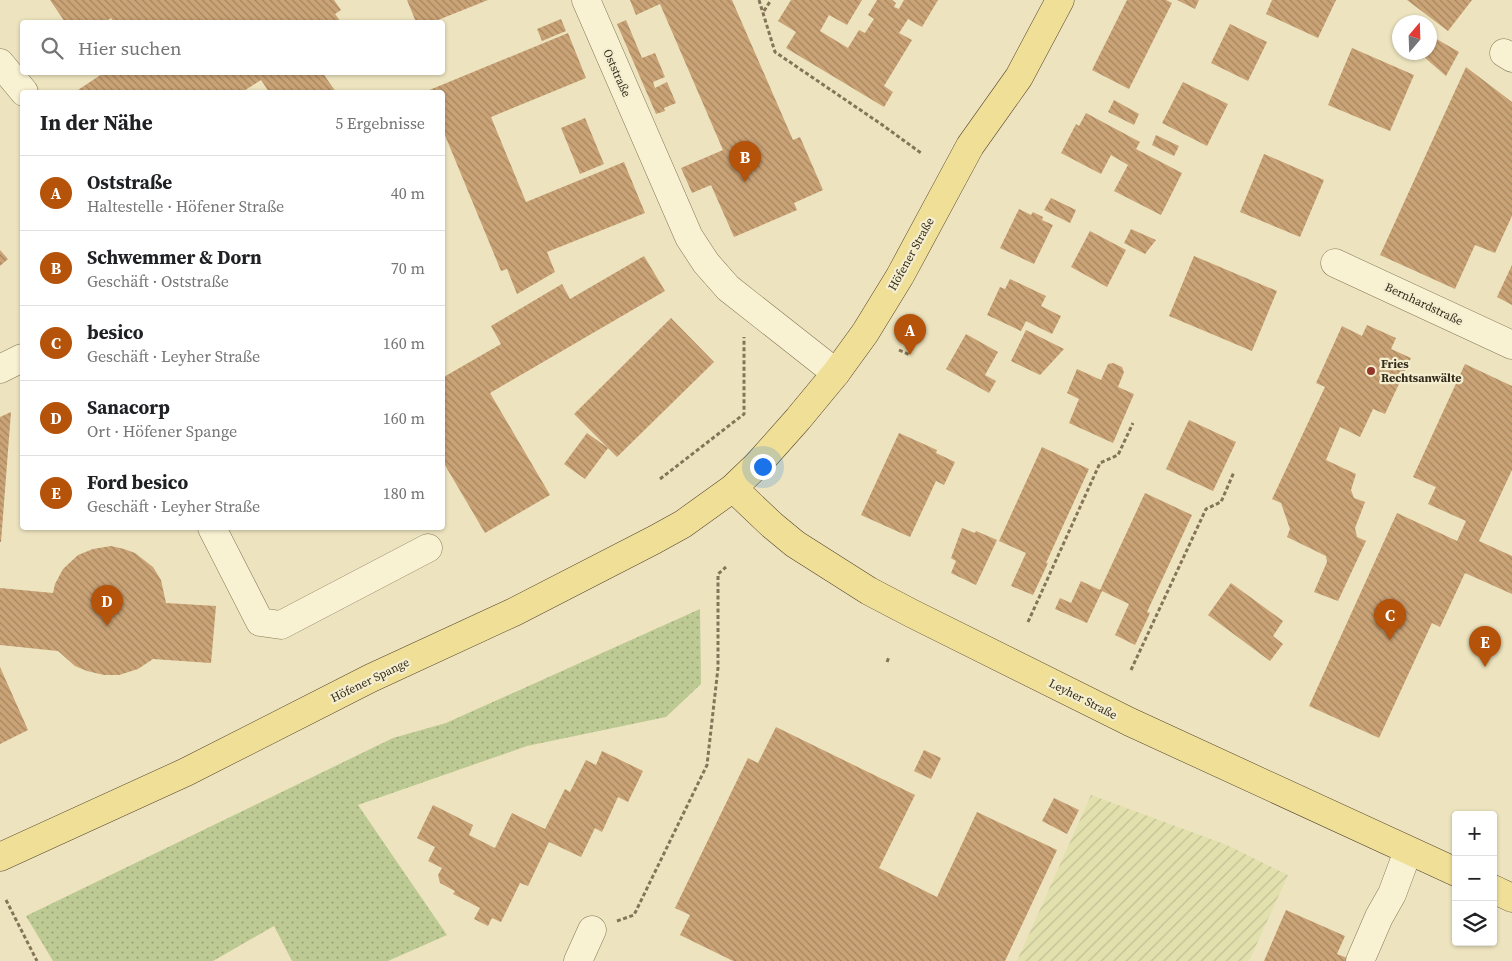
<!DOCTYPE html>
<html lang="de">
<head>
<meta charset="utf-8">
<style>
  body { margin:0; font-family:"Source Serif 4",serif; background:#f2f2f2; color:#202124 }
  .controls { position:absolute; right:15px; bottom:15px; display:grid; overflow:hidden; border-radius:5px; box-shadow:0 1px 4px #0004 }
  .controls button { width:45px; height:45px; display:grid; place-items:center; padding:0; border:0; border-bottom:1px solid #e0e0e0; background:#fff; color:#202124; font:25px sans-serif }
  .compass { position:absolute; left:1392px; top:15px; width:45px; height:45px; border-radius:50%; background:#fff; box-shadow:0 1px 4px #0004; rotate:19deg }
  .you { position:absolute; left:762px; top:466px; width:18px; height:18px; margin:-12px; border:4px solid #fff; border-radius:50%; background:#1a73e8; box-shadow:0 0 0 8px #1a73e833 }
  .badge { display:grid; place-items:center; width:32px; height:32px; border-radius:50%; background:#b45309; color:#fff; font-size:16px; font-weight:700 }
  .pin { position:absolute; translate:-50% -41px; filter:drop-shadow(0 1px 2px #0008) }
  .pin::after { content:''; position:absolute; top:26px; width:18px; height:15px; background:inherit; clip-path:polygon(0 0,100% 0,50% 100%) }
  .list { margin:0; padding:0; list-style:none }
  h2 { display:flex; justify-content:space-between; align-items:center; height:65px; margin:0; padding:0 20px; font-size:21px }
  h2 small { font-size:16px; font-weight:400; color:#757577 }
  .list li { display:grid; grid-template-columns:32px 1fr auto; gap:15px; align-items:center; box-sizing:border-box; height:75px; padding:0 20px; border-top:1px solid #e0e0e0 }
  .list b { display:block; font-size:19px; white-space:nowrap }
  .list p { margin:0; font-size:16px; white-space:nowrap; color:#757577 }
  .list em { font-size:16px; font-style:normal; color:#757577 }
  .icon { flex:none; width:28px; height:28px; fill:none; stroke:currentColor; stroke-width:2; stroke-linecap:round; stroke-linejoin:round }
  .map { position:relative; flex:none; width:1512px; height:961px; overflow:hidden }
  .search { position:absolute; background:#fff; box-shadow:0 1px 4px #0004; left:20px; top:20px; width:425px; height:55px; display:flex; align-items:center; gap:12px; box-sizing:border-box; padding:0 18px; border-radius:5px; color:#757577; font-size:19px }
  .panel { position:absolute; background:#fff; box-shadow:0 1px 4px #0004; left:20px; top:90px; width:425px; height:440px; border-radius:5px }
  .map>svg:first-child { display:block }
</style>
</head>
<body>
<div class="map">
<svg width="1512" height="961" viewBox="0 0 1512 961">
  <defs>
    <pattern id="farmland-furrows" width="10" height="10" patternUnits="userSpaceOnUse" patternTransform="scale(1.25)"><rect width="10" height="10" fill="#e2e0ad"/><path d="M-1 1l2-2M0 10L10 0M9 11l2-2" fill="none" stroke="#c2c094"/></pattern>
    <pattern id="grass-dots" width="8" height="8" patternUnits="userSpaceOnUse" patternTransform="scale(1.25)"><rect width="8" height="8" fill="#beca94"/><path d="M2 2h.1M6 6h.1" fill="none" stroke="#9ba478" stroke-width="1.8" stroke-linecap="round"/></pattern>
    <pattern id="building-back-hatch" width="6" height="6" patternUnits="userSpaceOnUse" patternTransform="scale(1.25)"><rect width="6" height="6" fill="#caa376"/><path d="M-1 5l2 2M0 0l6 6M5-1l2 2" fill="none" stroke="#a58560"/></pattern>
  </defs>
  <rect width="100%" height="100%" fill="#ede4bf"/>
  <path fill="url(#farmland-furrows)" d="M1091,795L1227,845L1288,875L1249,961H1017Z"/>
  <path fill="url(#grass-dots)" d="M700,609L701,684L666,717L527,746L358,805L447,935L388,961H292L274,926L213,961H53L26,916L393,738L446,723Z"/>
  <path fill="url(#building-back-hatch)" d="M50,0H334L341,10L335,14L341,22H114L111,18L105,22H65Z
    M407,0H488L433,22H416Z
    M630,0H732L793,140L800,137L823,190L794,203L797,210L734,237L711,185L692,193L681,168L723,150L660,4L636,15Z
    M791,0H862L847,25L829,15L820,31L848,48L859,30L865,33L874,19L868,15L877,0H892L896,3L894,7L899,9L904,0H938L922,27L908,19L899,33L912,40L884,86L893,92L884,107L786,48L796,32L778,21Z
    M1127,0H1166L1172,3L1129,89L1092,70Z
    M1177,0H1199L1195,9Z
    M1272,0H1336L1318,38L1266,14Z
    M1407,0H1472L1448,31Z
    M561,19L566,31L542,41L537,29Z
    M626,20L642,58L655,53L665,77L653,82L655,88L667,82L676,103L664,108L665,111L656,114L617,24Z
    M1230,24L1267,42L1248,81L1211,63Z
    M568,33L586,78L491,117L526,202L624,162L645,213L547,252L555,272L517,294L507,269L501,271L442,128V92H428L427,91Z
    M1433,37L1459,52L1446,76L1424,57L1426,52H1430V45Z
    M1352,48L1414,75L1390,131L1328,105Z
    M1466,67L1512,102V216L1495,253L1475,245L1455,289L1380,255Z
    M105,72H322L336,92H269L261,80L242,92H75Z
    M1183,82L1228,104L1207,146L1162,123Z
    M1114,100L1139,114L1134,125L1108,112Z
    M1086,113L1140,142L1136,149L1182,173L1161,215L1114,191L1128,165L1111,155L1101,174L1061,153L1076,124L1079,126Z
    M585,118L604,164L580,174L561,128Z
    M1156,135L1179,146L1174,156L1152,145Z
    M1264,154L1324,180L1300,237L1240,212Z
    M1051,198L1076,210L1070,223L1044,210Z
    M1019,209L1031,215L1033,212L1043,217L1042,220L1053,225L1034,264L1000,248Z
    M1131,229L1156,240L1145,254L1124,243Z
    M1090,231L1126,250L1107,287L1071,267Z
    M0,250L8,259L0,266Z
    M644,256L665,291L490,393L550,495L485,533L442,460V378L501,344L491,326L562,284L570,299Z
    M1194,256L1277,291L1252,351L1169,316Z
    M1512,265V305L1497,297Z
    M1010,279L1046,296L1041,306L1061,316L1052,334L1026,321L1021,331L987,315L1000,287L1005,289Z
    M671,318L714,362L617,457L608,448L585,479L564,464L587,433L608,448L574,414Z
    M1367,325L1396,338L1391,349L1411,358L1385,414L1373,409L1360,437L1340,427L1326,460L1356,474L1351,490L1354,498L1365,502L1355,528L1357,537L1366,541L1338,601L1314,592L1327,562L1326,556L1287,537L1290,529L1281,503L1272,499L1325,387L1316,383L1342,326L1362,336Z
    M1026,330L1064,349L1040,375L1011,361Z
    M966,334L998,352L985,375L996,381L989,393L946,369Z
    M1113,363L1122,367L1124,372L1118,387L1134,394L1113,443L1069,423L1079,399L1067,393L1077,369L1101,380L1108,364Z
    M1465,364L1512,386V470L1479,541L1512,556V594L1465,573L1440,627L1432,623L1379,738L1309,706L1397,513L1457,541L1466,521L1428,504L1436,487L1413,477Z
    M11,412L1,542H0V417Z
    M1189,420L1236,442L1213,491L1166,469Z
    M899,433L937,450L936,453L955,462L944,485L936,481L910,537L861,515Z
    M1042,447L1089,469L1046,563H1048L1033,595L1011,586L1026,553L999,541Z
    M1145,493L1192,515L1147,612L1150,613L1135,645L1115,635L1129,604L1102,591L1087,623L1055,609L1060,598L1071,603L1081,581L1100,590Z
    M962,528L975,533L976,531L997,540L976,585L951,573L956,561L951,558Z
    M111,546L124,549L135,553L153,567L161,580L166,603L216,606L211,663L153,659L138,669L119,675H104L87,671L75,666L58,651L0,645V588L53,593L55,584L63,569L78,555L93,549Z
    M1231,583L1283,621L1273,636L1283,644L1270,661L1208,615Z
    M0,667L28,730L0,744Z
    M776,727L915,795L879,868L937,897L977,812L1057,850L1005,961H733L680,935L690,915L675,908L748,758L758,763Z
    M924,750L941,758L931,779L914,771Z
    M602,751L643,771L628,802L618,797L602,832L595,828L581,857L549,842L528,886L520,883L501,922L492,918L488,926L474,919L480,908L453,894L455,891L440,883L438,875L442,868L428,861L435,847L417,838L433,805L473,825L469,835L495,848L512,813L545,829L565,789L570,792L586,760L596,765Z
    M1054,798L1079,810L1067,834L1042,821Z
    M1286,910L1345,936L1337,954L1350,959L1349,961H1264Z"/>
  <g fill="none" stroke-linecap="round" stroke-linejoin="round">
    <g stroke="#857558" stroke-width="29">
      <path id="minor" d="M586,0L689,237L706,263L728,288L836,373
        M1504,53L1512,58
        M0,63L24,92
        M1335,263L1512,345
        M0,369L22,358
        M212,528L260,622L281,625L428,548
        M578,961L592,930
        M1360,961L1379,917L1392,894L1408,851"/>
    </g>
    <g stroke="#53432d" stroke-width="29">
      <path id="major" d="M733,488L772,525L795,544L869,591L911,613L1130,722L1456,872
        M0,857L186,772L371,678L514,612L654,540L683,524L733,488L758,464L798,419L836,373L865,333L900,276L970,146L1019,77L1060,0
        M1493,889L1512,898"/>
    </g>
    <path stroke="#857558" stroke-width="3" stroke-dasharray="4 2.5" stroke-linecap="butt" d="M759,0L775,52L881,124L921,153
      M764,11L771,0
      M899,350L910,355
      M660,479L744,414V337
      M1028,622L1100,463L1118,455L1133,423
      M887,662L889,657
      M1131,670L1206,509L1221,502L1234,472
      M6,900L37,961
      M617,921L634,915L707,765L718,668V574L726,567"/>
    <use href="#minor" stroke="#f8f1d2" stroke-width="28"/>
    <use href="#major" stroke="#f0df97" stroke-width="28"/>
  </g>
  <circle fill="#933529" stroke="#f4eecf" stroke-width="2" cx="1371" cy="371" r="5"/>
  <g text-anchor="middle" stroke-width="4.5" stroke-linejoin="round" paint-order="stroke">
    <g font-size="12" fill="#352b1c" stroke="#f4eecf">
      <text transform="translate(617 73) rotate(66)" y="4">Oststraße</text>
      <text transform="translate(911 254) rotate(-61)" y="4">Höfener Straße</text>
      <text transform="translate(1424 304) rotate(25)" y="4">Bernhardstraße</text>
      <text transform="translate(370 680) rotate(-26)" y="4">Höfener Spange</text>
      <text transform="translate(1083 699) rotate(27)" y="4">Leyher Straße</text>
    </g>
    <g font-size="12" font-weight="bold" fill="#352b1c" stroke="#f4eecf" text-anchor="start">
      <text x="1381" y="368">Fries<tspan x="1381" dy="14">Rechtsanwälte</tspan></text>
    </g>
  </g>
</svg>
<div class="controls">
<button>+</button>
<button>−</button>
<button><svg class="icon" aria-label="layers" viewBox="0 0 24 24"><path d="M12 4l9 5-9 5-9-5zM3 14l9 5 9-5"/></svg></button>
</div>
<svg class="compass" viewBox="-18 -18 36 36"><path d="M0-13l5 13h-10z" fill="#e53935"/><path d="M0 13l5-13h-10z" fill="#757577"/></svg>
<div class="you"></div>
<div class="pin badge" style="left:910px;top:355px">A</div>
<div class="pin badge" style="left:745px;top:182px">B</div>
<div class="pin badge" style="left:1390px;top:640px">C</div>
<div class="pin badge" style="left:107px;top:626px">D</div>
<div class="pin badge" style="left:1485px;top:667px">E</div>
<div class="search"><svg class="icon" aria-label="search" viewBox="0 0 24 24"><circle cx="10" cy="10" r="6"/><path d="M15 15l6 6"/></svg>Hier suchen</div>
<section class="panel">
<h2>In der Nähe<small>5 Ergebnisse</small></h2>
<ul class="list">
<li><span class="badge">A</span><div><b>Oststraße</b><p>Haltestelle · Höfener Straße</p></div><em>40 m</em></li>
<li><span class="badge">B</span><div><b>Schwemmer &amp; Dorn</b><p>Geschäft · Oststraße</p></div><em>70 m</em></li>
<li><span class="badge">C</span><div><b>besico</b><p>Geschäft · Leyher Straße</p></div><em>160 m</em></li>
<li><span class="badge">D</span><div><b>Sanacorp</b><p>Ort · Höfener Spange</p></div><em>160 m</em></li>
<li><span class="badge">E</span><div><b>Ford besico</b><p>Geschäft · Leyher Straße</p></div><em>180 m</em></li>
</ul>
</section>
</div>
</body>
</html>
